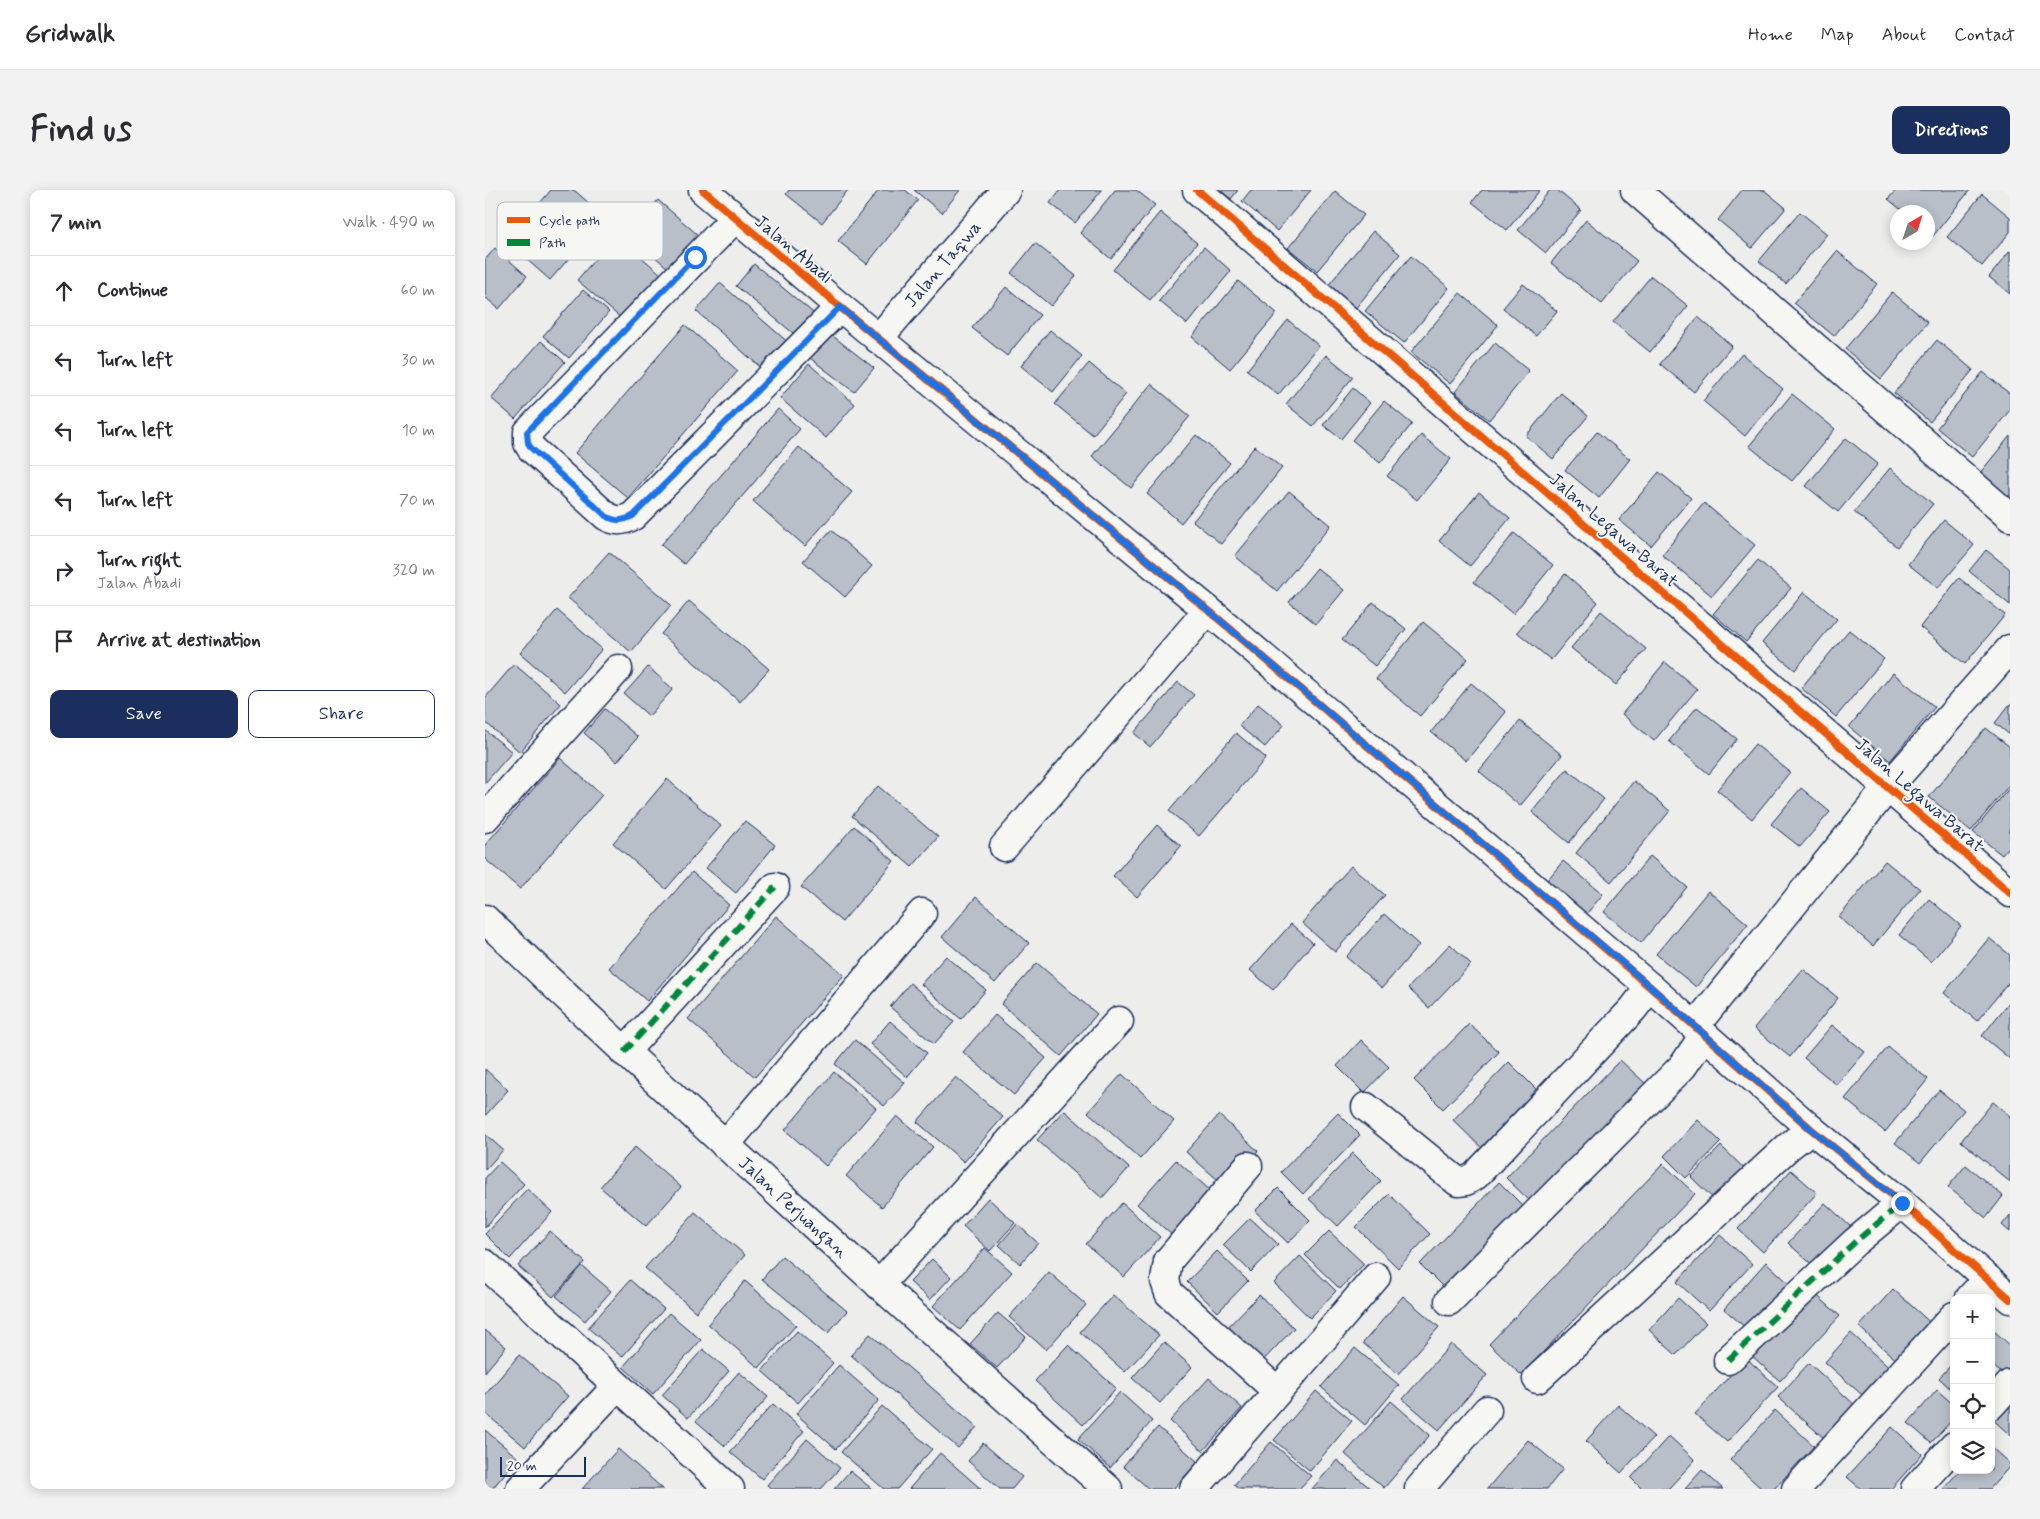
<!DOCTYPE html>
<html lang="en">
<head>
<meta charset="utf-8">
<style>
  body { margin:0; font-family:Mynerve,sans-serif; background:#f2f2f3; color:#2b2b33 }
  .controls { position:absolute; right:15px; bottom:15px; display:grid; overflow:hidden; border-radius:10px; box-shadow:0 2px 12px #0003 }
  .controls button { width:45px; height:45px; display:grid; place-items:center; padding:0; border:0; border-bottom:1px solid #e1e1e2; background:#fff; color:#2b2b33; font:25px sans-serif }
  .compass { position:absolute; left:1405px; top:15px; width:45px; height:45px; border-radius:50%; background:#fff; box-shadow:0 2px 12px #0003; rotate:39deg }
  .scale { position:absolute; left:15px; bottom:12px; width:86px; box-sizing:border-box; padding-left:5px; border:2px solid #1b2f5e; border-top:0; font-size:14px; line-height:18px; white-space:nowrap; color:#1b2f5e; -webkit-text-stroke:4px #f6f6f2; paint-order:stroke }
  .stop { position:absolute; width:15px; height:15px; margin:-11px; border:4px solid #1a73e8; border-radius:50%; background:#fff }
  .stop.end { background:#1a73e8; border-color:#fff; box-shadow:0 1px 5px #0008 }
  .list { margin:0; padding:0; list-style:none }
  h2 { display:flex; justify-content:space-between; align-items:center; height:65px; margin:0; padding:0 20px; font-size:21px }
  h2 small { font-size:16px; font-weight:400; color:#7c7c81 }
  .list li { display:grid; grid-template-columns:32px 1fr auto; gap:15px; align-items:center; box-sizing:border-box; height:70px; padding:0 20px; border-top:1px solid #e1e1e2 }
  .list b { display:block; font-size:19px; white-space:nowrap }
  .list p { margin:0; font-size:16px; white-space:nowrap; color:#7c7c81 }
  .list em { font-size:16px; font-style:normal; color:#7c7c81 }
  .actions { display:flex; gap:10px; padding:15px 20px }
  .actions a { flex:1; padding:11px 0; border:1px solid #1b2f5e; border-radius:10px; text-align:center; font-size:18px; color:#1b2f5e }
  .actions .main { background:#1b2f5e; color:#fff }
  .icon { flex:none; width:28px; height:28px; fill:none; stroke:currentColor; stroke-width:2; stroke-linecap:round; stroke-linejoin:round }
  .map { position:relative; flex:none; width:1525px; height:1299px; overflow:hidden; border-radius:10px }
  header { display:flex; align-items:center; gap:30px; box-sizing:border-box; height:70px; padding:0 25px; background:#fff; border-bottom:1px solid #e1e1e2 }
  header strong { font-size:24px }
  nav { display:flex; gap:28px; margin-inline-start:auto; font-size:18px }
  .intro { display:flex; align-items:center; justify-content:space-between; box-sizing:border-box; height:120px; padding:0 30px }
  h1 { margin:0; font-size:35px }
  .button { padding:12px 22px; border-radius:10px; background:#1b2f5e; color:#fff; font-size:18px; font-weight:700 }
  main { display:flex; gap:30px; padding:0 30px }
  aside { flex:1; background:#fff; border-radius:10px; box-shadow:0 2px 12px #0003 }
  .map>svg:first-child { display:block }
</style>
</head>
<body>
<header>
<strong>Gridwalk</strong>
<nav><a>Home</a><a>Map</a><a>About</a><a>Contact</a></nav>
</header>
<div class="intro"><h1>Find us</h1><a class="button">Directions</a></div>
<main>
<aside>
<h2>7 min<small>Walk · 490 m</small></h2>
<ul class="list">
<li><svg class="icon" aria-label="ahead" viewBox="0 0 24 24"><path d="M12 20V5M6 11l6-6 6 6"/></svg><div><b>Continue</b></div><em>60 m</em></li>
<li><svg class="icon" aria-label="left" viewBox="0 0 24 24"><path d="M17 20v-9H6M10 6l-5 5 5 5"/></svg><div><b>Turn left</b></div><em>30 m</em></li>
<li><svg class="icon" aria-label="left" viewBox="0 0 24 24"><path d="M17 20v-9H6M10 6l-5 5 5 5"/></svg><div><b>Turn left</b></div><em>10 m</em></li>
<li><svg class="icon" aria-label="left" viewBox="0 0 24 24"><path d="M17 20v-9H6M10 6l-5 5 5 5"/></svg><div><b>Turn left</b></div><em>70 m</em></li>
<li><svg class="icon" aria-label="right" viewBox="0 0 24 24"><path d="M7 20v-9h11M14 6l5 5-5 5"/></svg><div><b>Turn right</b><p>Jalan Abadi</p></div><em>320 m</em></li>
<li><svg class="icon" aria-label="arrive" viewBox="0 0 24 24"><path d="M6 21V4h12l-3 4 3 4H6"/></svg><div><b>Arrive at destination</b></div></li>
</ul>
<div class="actions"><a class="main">Save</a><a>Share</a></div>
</aside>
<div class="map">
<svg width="1525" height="1299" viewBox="0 0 1525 1299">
  <rect width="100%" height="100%" fill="#edeeec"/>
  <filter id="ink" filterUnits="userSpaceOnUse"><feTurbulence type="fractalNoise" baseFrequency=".02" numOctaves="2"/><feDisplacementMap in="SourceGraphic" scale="10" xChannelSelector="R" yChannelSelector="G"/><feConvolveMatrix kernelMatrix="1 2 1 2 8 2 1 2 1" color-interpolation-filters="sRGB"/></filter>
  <g filter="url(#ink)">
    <path fill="#b9bfc8" stroke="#1b2f5e" d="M66,0H89L120,27L65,90L22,52Z
      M304,0H363L337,33L301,4Z
      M394,0H420L433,10L382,74L353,51Z
      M429,0H475L457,23Z
      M575,0H617L590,33L565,13Z
      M630,0H651L670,15L626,69L595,43Z
      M735,0H753L746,9Z
      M766,0H826L792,41L757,11Z
      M997,0H1055L1022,40L987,12Z
      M1065,0H1072L1096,20L1061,63L1033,40Z
      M1257,0H1279L1301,18L1267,58L1233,30Z
      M1411,0H1485L1448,46L1442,42V22H1419L1403,9Z
      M850,1L879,25L832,81L803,58Z
      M1497,4L1525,27V42L1497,76L1462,47Z
      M173,10L213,45L184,79L144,44Z
      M675,22L712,53L665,110L628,80Z
      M1315,22L1342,44L1301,94L1274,71Z
      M1101,30L1152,71L1117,114L1066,73Z
      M888,41L915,64L869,120L842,97Z
      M131,45L177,85L138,130L92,90Z
      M550,53L591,86L566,116L526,83Z
      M719,57L746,81L702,134L674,111Z
      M10,58L42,86L14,119L0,107V70Z
      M1352,61L1392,94L1349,146L1309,113Z
      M1525,61V104L1504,87Z
      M926,66L964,98L919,153L880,121Z
      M269,74L332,126L314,148L251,96Z
      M1166,86L1203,116L1165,162L1128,132Z
      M753,91L792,123L745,179L707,147Z
      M235,93L305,154L281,182L211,121Z
      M1038,94L1072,121L1051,146L1018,118Z
      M521,97L555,125L522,166L487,138Z
      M98,100L124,122L84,168L58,146Z
      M1407,102L1443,132L1396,189L1360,159Z
      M975,103L1013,135L965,194L926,162Z
      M1213,127L1247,156L1209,202L1175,174Z
      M803,130L834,156L793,205L762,180Z
      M200,135L253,181L143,308L90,263Z
      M565,140L597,166L568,202L536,176Z
      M344,143L389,178L369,202L325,168Z
      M1452,150L1488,180L1445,232L1409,203Z
      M56,151L80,172L30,229L6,208Z
      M1010,153L1044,181L1004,230L970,202Z
      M1257,164L1298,199L1260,246L1218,211Z
      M841,165L868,187L828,236L801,214Z
      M604,173L641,204L608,245L570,214Z
      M324,174L370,214L341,248L295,208Z
      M1498,182L1525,204V220L1487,267L1452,238Z
      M666,194L705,226L646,298L607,266Z
      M868,198L885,213L856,249L838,235Z
      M1076,203L1103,226L1068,269L1041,246Z
      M1307,204L1350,239L1307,291L1264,256Z
      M899,211L927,234L895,273L867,250Z
      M293,219L315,239L199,374L176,355Z
      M1112,242L1145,269L1114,308L1080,280Z
      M711,245L745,273L696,333L662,304Z
      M936,245L966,269L932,310L902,286Z
      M1525,246V310L1494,284Z
      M1361,248L1393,274L1353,322L1321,296Z
      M770,256L797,278L736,354L708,331Z
      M314,257L367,302L320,356L268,311Z
      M1405,278L1448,314L1412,357L1369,322Z
      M1174,282L1206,308L1166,356L1134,330Z
      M804,301L846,335L792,401L750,366Z
      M994,302L1025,328L985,376L954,351Z
      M1219,313L1270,355L1227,406L1177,365Z
      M1459,330L1489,355L1453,398L1423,374Z
      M346,340L387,376L360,407L318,371Z
      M1029,343L1068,375L1028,424L989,392Z
      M1501,360L1525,379V415L1484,381Z
      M124,362L186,415L146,462L83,408Z
      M1273,370L1306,398L1261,452L1228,424Z
      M832,378L859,400L831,434L804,412Z
      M1080,384L1113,412L1066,470L1032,442Z
      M1474,388L1520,425L1480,474L1435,437Z
      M1319,402L1352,429L1310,480L1277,453Z
      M204,411L284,479L255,512L176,444Z
      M888,412L921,439L890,476L857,450Z
      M72,420L117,459L80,502L35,463Z
      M1116,421L1161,459L1131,495L1086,458Z
      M938,432L983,469L935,526L891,489Z
      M1364,440L1399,469L1351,527L1316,498Z
      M1180,472L1212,499L1169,551L1137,524Z
      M29,474L76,514L35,562L0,532V508Z
      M163,477L188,499L164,526L139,504Z
      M1408,483L1450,517L1405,571L1364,537Z
      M693,492L709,505L665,557L649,543Z
      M986,493L1021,522L981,571L946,542Z
      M773,514L799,535L780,557L754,536Z
      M1525,514V545L1510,533Z
      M1212,517L1252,549L1224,584L1184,551Z
      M120,519L153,547L132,572L99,543Z
      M1035,531L1077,565L1035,616L994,581Z
      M1501,538L1525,557V594L1486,641L1444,607Z
      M0,540L27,562L0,593Z
      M751,543L781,568L714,646L684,621Z
      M1270,554L1305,582L1267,629L1232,600Z
      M75,568L117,605L35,699L0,669V655Z
      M1082,579L1119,609L1084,653L1047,622Z
      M182,589L236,636L181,699L128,653Z
      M1149,591L1185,621L1126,692L1091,663Z
      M393,596L453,647L427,677L367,626Z
      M1525,597V656L1517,665L1488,642Z
      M1316,598L1345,622L1315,657L1286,634Z
      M260,631L290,655L251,703L221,678Z
      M672,635L696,656L652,707L628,686Z
      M369,636L409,671L357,732L316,697Z
      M1165,666L1202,697L1156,753L1119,722Z
      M1078,671L1118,704L1099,727L1059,694Z
      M1400,671L1435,699L1388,756L1354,727Z
      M866,676L900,705L850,762L817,733Z
      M207,682L244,715L162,811L124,778Z
      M1223,701L1263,734L1211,797L1171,764Z
      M491,707L544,753L510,793L457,747Z
      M1444,709L1476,736L1446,772L1414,745Z
      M899,724L934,755L897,798L861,767Z
      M291,726L359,785L270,887L203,829Z
      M806,734L828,753L788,800L765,780Z
      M1504,748L1525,765V791L1492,831L1459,803Z
      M965,754L986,774L944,818L923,798Z
      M461,766L501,800L476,829L436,794Z
      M552,773L612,824L576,866L516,814Z
      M1318,779L1353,808L1305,867L1269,838Z
      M425,793L469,832L449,854L405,817Z
      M1525,811V869L1497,846Z
      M510,825L561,868L529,905L478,862Z
      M405,831L442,863L422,887L385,854Z
      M984,834L1014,862L958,919L929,890Z
      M1347,835L1380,862L1352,895L1319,868Z
      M370,850L420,893L399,916L350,874Z
      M876,850L904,877L879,903L852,876Z
      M1403,857L1443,889L1400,942L1360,909Z
      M1135,870L1160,893L1046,1012L1021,988Z
      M1024,872L1057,905L1002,963L968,930Z
      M0,879L23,900L0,926Z
      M349,882L391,918L341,976L300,940Z
      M637,884L689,931L655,969L603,922Z
      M471,887L518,927L479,972L432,932Z
      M1454,900L1479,920L1435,973L1410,953Z
      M1508,912L1525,926V992L1476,951Z
      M579,920L644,978L617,1008L552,950Z
      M853,923L875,945L818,1004L796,982Z
      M734,925L773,961L741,997L701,962Z
      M412,926L448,957L397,1017L361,986Z
      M1213,930L1236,952L1201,988L1179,966Z
      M0,944L18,960L0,980Z
      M1236,956L1267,986L1237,1017L1206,987Z
      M150,957L196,997L161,1036L115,997Z
      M868,963L896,991L853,1036L824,1009Z
      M691,970L727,1002L688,1046L652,1014Z
      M15,972L39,994L0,1037V988Z
      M1178,974L1210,1004L1036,1185L1004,1154Z
      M1481,975L1518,1006L1501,1028L1463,997Z
      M1306,980L1332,1003L1278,1062L1253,1039Z
      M1014,992L1039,1017L960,1099L935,1074Z
      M793,998L825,1030L803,1053L770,1021Z
      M42,999L67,1022L25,1069L0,1044Z
      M904,1004L945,1044L913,1078L871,1037Z
      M503,1008L530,1033L505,1061L478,1036Z
      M637,1013L675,1047L639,1087L601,1054Z
      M1340,1013L1367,1038L1331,1078L1303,1053Z
      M210,1022L260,1065L211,1122L160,1078Z
      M1525,1025V1042L1517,1035Z
      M765,1028L793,1054L766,1082L738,1055Z
      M532,1034L553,1053L535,1074L514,1055Z
      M65,1041L100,1072L68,1107L33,1076Z
      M844,1041L879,1074L855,1099L820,1065Z
      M1235,1045L1267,1074L1224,1121L1192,1092Z
      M500,1058L527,1082L475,1140L448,1116Z
      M732,1061L763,1091L733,1122L702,1092Z
      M297,1066L362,1121L343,1143L277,1089Z
      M815,1066L851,1101L825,1128L789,1093Z
      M447,1069L466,1087L445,1110L425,1092Z
      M1281,1072L1310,1099L1269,1145L1239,1119Z
      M97,1076L126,1101L100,1131L71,1106Z
      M564,1082L601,1115L561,1160L524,1127Z
      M145,1090L179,1119L137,1167L103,1138Z
      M260,1091L311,1135L274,1178L223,1134Z
      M1408,1099L1450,1137L1416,1174L1374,1137Z
      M1326,1100L1355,1126L1295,1191L1267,1166Z
      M628,1105L674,1145L640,1182L595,1142Z
      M774,1105L809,1138L771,1178L736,1144Z
      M918,1106L954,1137L913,1184L878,1153Z
      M1193,1108L1221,1133L1191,1165L1164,1140Z
      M184,1123L216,1150L168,1204L138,1177Z
      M513,1123L541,1147L512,1178L485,1154Z
      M0,1140L21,1157L0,1182Z
      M312,1141L348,1173L313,1213L277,1181Z
      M1509,1141L1525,1155V1182L1521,1187L1506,1174V1144Z
      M1366,1143L1410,1183L1384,1211L1340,1172Z
      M385,1144L492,1237L473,1258L366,1165Z
      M679,1152L707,1177L675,1213L647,1188Z
      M966,1154L1002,1185L954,1240L918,1209Z
      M583,1155L631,1198L598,1235L550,1191Z
      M870,1158L914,1195L880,1235L836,1197Z
      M218,1159L244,1181L203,1228L177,1205Z
      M34,1165L83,1206L40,1257L0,1223V1205Z
      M1261,1168L1293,1197L1242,1252L1210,1224Z
      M1469,1172V1202L1454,1188Z
      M1324,1173L1371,1216L1341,1250L1293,1207Z
      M354,1175L394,1210L351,1259L311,1224Z
      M254,1182L283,1207L240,1256L211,1231Z
      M724,1188L757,1218L718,1261L685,1231Z
      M1452,1200L1469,1215V1228L1446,1253L1423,1233Z
      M831,1201L867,1231L825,1281L789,1250Z
      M1525,1201V1245L1506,1228Z
      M635,1202L667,1231L625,1278L593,1249Z
      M906,1211L945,1245L899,1298L860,1264Z
      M288,1214L319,1241L277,1289L245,1262Z
      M1133,1215L1169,1247L1136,1283L1101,1251Z
      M397,1216L447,1259L412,1299H399L356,1262Z
      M1290,1220L1329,1256L1289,1299H1277L1245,1270Z
      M673,1237L713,1272L688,1299H664L638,1276Z
      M1407,1237L1437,1264L1406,1299H1376L1362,1287Z
      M0,1240L33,1268L7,1299L0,1294Z
      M1184,1246L1210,1270L1183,1299H1157L1146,1288Z
      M322,1249L355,1278L336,1299H287L282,1295Z
      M1043,1250L1078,1279L1062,1299H1002Z
      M786,1252L826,1286L814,1299H754L749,1295Z
      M498,1253L537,1287L527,1299H515L483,1271Z
      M1506,1257L1525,1274V1276L1505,1299H1458L1475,1280H1506Z
      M133,1259L178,1299H97Z
      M455,1263L496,1299H424Z
      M852,1270L886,1299H827Z
      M1217,1280L1238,1299H1200Z
      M365,1281L387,1299H349Z"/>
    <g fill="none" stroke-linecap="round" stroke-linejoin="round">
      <g stroke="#1b2f5e" stroke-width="31">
        <g id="minor">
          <path d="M218,0L355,117L723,420L1165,797L1326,939L1417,1013L1525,1109"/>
          <path d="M712,0L1525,703"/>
          <path d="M1150,0L1525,327"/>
          <path d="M250,28L43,242V253L46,258L121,326C131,332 138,331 148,326L355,117"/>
          <path id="s1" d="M393,149L521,0"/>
          <path d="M0,628L133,479"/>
          <path d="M519,657L723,420"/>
          <path id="s2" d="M0,729C203,924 412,1112 623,1299"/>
          <path d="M1210,836L1403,597L1525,459"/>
          <path d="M139,862L290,697"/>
          <path d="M881,917L973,992L981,991L990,986L1148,819L1165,797"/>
          <path d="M240,955L437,723"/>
          <path d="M763,976L683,1071L680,1091L684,1103L792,1201"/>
          <path d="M0,1074L245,1299"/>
          <path d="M394,1095L634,831"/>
          <path d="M1485,1108L1503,1089"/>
          <path d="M964,1111L1198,876L1219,845"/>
          <path d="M1243,1170L1370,1052L1417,1013"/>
          <path d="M1052,1189L1303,957L1326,939"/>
          <path d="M1506,1215L1525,1194"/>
          <path d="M35,1299L132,1196"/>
          <path d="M709,1299L891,1087"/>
          <path d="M934,1299L1002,1220"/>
          <path d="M1311,1299L1469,1126"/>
          <path d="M1430,1299L1469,1256"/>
        </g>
      </g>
      <use href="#minor" stroke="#f6f6f2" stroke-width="28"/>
      <path stroke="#00873e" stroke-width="6" stroke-dasharray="12 6" stroke-linecap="butt" d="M139,862L290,697
        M1243,1170L1370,1052L1417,1013"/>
      <g stroke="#f6f6f2" stroke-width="11">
        <path id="cycleway" d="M218,0L355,117L723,420L1165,797L1326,939L1417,1013L1525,1109
          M712,0L1525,703"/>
      </g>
      <use href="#cycleway" stroke="#e8590c" stroke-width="8"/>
    </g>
  </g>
  <g fill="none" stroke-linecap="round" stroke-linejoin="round" filter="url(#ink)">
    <path stroke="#1a73e8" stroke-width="6" d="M210,67L42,242L43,253L46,258L121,326C131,332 138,331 148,326L355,117L723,420L1166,797L1326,939L1417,1013"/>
  </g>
  <g text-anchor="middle" stroke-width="4" stroke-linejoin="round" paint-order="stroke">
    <g font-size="18" fill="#1b2f5e" stroke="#f6f6f2">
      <text transform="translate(309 59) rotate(40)" y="6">Jalan Abadi</text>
      <text dy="6" stroke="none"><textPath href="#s1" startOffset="99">Jalan Taqwa</textPath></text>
      <text transform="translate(1129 340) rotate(41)" y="6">Jalan Legawa Barat</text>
      <text transform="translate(1435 605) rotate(41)" y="6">Jalan Legawa Barat</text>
      <text dy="6" stroke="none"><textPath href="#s2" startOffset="422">Jalan Perjuangan</textPath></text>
    </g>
  </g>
  <rect x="12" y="12" width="166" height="58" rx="8" fill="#f6f6f2" stroke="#b4bac6" stroke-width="1"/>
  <rect x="22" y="27" width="23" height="6" fill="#e8590c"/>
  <rect x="22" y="49" width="23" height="7" fill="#00873e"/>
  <g font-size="14" fill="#1b2f5e">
    <text x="54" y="35">Cycle path</text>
    <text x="54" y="57">Path</text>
  </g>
</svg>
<div class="controls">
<button>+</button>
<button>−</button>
<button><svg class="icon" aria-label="locate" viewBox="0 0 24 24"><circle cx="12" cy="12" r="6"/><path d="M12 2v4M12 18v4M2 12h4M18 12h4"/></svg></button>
<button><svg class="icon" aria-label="layers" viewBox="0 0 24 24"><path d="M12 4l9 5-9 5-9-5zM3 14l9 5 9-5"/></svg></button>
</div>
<svg class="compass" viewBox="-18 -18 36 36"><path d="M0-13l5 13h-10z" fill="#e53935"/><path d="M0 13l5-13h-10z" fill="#7c7c81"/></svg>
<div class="scale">20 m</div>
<div class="stop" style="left:210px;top:67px"></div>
<div class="stop end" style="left:1417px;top:1013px"></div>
</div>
</main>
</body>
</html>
